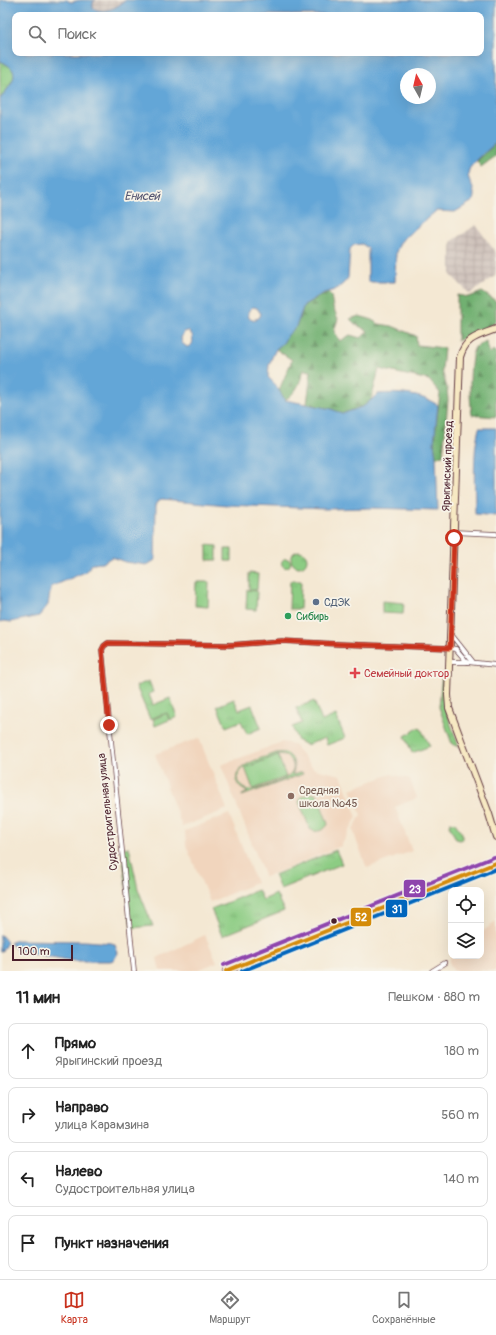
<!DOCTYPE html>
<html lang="ru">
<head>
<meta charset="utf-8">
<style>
  body { margin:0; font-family:Pangolin,sans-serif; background:#f2f2f2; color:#222 }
  .controls { position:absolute; right:12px; bottom:12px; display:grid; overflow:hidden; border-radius:8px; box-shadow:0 4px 16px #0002 }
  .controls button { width:36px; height:36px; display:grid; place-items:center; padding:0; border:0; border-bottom:1px solid #e0e0e0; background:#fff; color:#222; font:20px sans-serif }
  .compass { position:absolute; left:400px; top:68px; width:36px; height:36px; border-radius:50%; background:#fff; box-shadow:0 4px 16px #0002; rotate:352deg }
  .scale { position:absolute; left:12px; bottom:10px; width:61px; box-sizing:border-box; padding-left:4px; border:2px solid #4a1f2b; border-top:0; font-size:11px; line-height:14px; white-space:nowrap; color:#4a1f2b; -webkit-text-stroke:3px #f7f3e8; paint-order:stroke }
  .stop { position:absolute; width:12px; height:12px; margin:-9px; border:3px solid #c8321e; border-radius:50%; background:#fff }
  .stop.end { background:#c8321e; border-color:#fff; box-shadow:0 1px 4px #0008 }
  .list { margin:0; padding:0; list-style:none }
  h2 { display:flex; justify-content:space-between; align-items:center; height:52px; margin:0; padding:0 16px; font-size:17px }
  h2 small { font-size:13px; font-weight:400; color:#767676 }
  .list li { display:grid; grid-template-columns:26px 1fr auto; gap:12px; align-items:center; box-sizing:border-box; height:56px; margin:0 8px 8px; padding:0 8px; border:1px solid #e0e0e0; border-radius:8px }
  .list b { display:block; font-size:15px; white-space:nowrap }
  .list p { margin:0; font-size:13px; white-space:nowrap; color:#767676 }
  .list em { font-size:13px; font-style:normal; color:#767676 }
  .icon { flex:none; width:22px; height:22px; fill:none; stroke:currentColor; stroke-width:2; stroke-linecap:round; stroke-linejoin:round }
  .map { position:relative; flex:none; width:496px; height:971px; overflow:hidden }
  .search { position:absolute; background:#fff; box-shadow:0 4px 16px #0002; left:12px; right:12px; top:12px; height:44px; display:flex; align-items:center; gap:10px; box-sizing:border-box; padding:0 14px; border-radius:8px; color:#767676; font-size:15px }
  .sheet { height:308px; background:#fff }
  nav { display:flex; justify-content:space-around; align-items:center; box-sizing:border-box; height:56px; border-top:1px solid #e0e0e0; background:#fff; font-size:11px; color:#767676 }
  nav a { display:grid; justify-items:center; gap:2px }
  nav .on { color:#c8321e }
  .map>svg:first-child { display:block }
</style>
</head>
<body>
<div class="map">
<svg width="496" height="971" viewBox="0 0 496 971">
  <defs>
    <pattern id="industrial-grid" width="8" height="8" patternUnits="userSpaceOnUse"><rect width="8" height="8" fill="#cec1ba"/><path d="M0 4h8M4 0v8" fill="none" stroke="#b2a5a0"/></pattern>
    <pattern id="grass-tufts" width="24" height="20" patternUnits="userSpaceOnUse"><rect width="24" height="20" fill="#8ccc83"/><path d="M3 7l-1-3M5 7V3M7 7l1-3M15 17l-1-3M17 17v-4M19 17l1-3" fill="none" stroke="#7aaf71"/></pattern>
    <pattern id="forest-firs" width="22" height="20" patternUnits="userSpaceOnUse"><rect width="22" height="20" fill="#71b071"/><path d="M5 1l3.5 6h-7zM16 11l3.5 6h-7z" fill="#5f8f5d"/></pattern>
  </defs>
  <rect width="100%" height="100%" fill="#f7f3e8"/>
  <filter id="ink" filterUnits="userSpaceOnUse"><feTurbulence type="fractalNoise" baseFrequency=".025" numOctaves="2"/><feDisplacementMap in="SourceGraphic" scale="8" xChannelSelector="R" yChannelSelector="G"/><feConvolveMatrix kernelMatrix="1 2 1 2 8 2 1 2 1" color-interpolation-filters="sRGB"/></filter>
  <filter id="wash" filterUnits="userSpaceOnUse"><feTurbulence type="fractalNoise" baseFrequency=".012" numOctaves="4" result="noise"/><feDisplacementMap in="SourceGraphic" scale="16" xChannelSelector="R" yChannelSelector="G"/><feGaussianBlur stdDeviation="0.9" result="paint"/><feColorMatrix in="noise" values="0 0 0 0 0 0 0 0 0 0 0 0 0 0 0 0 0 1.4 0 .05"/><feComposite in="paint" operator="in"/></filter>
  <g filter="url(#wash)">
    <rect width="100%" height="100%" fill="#f4e8d3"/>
    <path fill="#f1d5bd" d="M199,738L227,809L182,827L155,754Z
      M282,742L293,744L314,769L341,775L357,817L341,846L265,877L221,765Z
      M391,774L410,779L417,798L395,807L412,851L367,868L358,845L353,830L361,815L351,789Z
      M229,814L256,883L210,902L186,845L185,831Z
      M496,921V971H485L484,970L454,971L449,962L451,955L481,956V933Z
      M205,935L217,962L195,971H160L157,958Z"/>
    <path fill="url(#industrial-grid)" d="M96,0H126L111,9L105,11L93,8V2Z
      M476,225L496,253V272L495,276L470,294L451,275V242Z"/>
    <path fill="url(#grass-tufts)" stroke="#6b7657" d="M0,61C25,71 11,83 0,99Z
      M207,545L217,546V560H207Z
      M225,549H232V561H225Z
      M291 559a8 8 0 1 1 16 0a8 8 0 1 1-16 0Z
      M281.5 563a4.5 4.5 0 1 1 9 0a4.5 4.5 0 1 1-9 0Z
      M290,581H301L300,609H289Z
      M196,582H209L208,607L195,606Z
      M247,590L257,591L256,610L246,609Z
      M382,601L404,603L403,614L382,613Z
      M442,674L445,675L444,705L459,747L452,744L439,707Z
      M149,681L153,692L149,694L153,705L170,698L177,717L170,720L167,713L150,719L136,686Z
      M234,699L239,710L252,705L261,728L247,734L241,721L226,727L217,706Z
      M314,701L322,721L336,715L345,738L327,745L325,738L307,745L298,741L292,727L302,723L296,708Z
      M420,727L430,746L412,753L405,736Z
      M450,822L455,823L462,833L463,839L460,840L456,839L449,825Z
      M129,847L138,889L153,926L131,928L122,848Z
      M336,850L342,864L280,889L274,875Z
      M258,890L263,900L276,894L284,911L222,936L211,909Z"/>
    <path fill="url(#forest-firs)" stroke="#5e684e" d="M496,143V156L481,167L477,161Z
      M328,292L331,295L333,307L338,319L334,331L340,341L350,335L361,338L368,331L355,324L350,319L359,316L370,319L379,324L392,326L416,336L417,345L444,348L442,371L447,388L448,400L443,455L436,457L434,443L440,393L429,380L379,369L371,400L364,406L342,414L332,409L307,404L311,371L304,370C299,384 298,391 285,400L279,390L292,360L276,349L283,343L288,335L296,327L304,305Z
      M482,292L496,301V322L492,325L457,341V295L469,297Z
      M486,341L490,354L493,350L496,353V417L472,415C469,398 469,365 474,348Z"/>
    <path fill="#8ccc83" stroke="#6b7657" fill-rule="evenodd" d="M249,573L258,574L257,590H249Z
      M167,713L169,720L155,726L153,719Z
      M276,753C291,750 298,763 292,775L302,772L303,774L242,796V795L248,792C243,790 238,787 237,782C232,764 264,758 276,753ZM279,754C290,755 299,767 289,776C284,780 257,790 251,790C245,790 240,787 239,782C237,776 240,771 244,768Z
      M278,755L286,777L253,789L245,768Z
      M312,793L315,794L318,796L328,824C326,830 315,834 310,829L299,802L301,797Z"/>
    <path fill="#63a6d7" stroke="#566281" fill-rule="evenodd" d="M0,0H66L71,2L81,0H96L93,2V8C104,14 116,8 126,0H496V143C491,147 470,165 469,170C468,172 468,177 469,179C472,187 476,192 473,201L455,212L436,211L403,239L400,243L396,252L395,282H371L368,281V248L362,244L354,245L350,249L348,278L343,284L335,290L324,293L304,305L296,327L288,335L283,343L276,349L273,355L269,365L268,377L275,384L285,400L332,409L342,414L364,406L378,394C398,392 421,394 438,405L434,443L436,457L438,510L372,508L325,509L227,505L162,499L159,500L156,505L155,560L147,565L125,562L112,557L102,563L92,564L85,572L51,587L48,605L39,616L11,622L5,621L0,622V99C12,83 24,71 0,61ZM15,15H481V53H15ZM406,74H430V98H406ZM253,307L257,308L261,314L259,318L252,320L249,318L248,312L251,308ZM188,331L192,335C193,340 194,346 187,347L182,343L181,338L184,332Z
      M479,428H496V516L475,514C475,486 472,455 479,428Z
      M0,934L7,942L2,951H0Z
      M15,940L85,941L112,943L115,945L118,953L114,960L110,961H74L18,951L10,943Z"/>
  </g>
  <g filter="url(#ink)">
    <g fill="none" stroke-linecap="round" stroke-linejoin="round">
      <g stroke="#643d44" stroke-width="5.5">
        <path id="street" d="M454,532L496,534
          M450,633L473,662
          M449,662H467L496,665
          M246,963L249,971
          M134,971L102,650L104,646L108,643L230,645L282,641L338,644L450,648L456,649L467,662
          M432,971L445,963"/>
      </g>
      <g stroke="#643d44" stroke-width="8">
        <path id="secondary" d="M496,329C478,336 466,337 460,357L448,695L449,708L489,814L496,837
          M226,971L496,863"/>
      </g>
      <use href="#street" stroke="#fff" stroke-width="4"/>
      <use href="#secondary" stroke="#f7e9c3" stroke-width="6"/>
      <g stroke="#f7f3e8" stroke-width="7">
        <path id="bus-1" d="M226,971L496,863"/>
      </g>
      <g stroke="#f7f3e8" stroke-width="7">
        <path id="bus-2" d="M242,971L496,869"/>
      </g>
      <g stroke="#f7f3e8" stroke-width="7">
        <path id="bus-3" d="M224,965L494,857"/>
      </g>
      <use href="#bus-1" stroke="#d48b09" stroke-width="4"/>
      <use href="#bus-2" stroke="#0065bd" stroke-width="4"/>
      <use href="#bus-3" stroke="#8e44ad" stroke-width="4"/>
    </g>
  </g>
  <g fill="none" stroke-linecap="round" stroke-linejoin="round" filter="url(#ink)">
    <path stroke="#c8321e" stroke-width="5" d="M109,725L102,650L104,646L108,643L230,645L282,641L338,644L450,648L454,538"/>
  </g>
  <circle fill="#5c6f8a" stroke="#f7f3e8" stroke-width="1.5" cx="316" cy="602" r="4"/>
  <circle fill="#2e9e5b" stroke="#f7f3e8" stroke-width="1.5" cx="288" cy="616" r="4"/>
  <path fill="#e0444e" stroke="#f7f3e8" stroke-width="1.5" d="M353 667h4v4h4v4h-4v4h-4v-4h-4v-4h4z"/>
  <circle fill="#8d6e63" stroke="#f7f3e8" stroke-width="1.5" cx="291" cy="796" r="4"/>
  <circle fill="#4a1f2b" stroke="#f7f3e8" stroke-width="1.5" cx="334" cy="921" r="3.5"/>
  <g text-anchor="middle" stroke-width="3.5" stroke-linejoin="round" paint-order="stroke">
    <g font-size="11" fill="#4a1f2b" stroke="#f7f3e8">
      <text transform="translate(447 466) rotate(-88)" y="4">Ярыгинский проезд</text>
      <text transform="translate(107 812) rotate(-96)" y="4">Судостроительная улица</text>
    </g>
    <g font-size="11" fill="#4e5e75" stroke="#f7f3e8" text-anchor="start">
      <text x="324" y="606">СДЭК</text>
    </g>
    <g font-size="11" fill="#27864d" stroke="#f7f3e8" text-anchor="start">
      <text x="296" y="620">Сибирь</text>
    </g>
    <g font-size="11" fill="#be3a42" stroke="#f7f3e8" text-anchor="start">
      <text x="364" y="677">Семейный доктор</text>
    </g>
    <g font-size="11" fill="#785e54" stroke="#f7f3e8" text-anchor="start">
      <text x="299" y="794">Средняя<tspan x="299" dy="13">школа №45</tspan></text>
    </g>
    <g font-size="12" font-style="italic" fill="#545570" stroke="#f7f3e8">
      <text x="142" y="200">Енисей</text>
    </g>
  </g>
  <g stroke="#f7f3e8" stroke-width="1.5">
    <rect x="403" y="879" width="23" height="19" rx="4" fill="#8e44ad"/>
    <rect x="385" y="899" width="23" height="19" rx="4" fill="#0065bd"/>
    <rect x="350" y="907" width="22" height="20" rx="4" fill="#d48b09"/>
  </g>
  <g font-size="11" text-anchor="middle" font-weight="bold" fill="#fff">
    <text x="415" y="893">23</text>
    <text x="397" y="913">31</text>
    <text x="361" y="921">52</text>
  </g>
</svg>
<div class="controls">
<button><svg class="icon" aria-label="locate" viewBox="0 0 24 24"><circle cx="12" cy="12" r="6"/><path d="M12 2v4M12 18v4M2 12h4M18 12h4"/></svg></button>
<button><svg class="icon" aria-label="layers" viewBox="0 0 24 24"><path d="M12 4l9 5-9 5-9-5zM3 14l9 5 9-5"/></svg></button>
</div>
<svg class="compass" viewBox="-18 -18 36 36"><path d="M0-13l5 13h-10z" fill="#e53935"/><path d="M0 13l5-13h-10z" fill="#767676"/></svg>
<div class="scale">100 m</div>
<div class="stop" style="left:454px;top:538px"></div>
<div class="stop end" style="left:109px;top:725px"></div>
<div class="search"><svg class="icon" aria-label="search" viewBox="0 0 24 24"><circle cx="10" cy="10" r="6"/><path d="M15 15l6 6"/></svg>Поиск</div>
</div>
<section class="sheet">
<h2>11 мин<small>Пешком · 880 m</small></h2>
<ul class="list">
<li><svg class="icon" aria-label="ahead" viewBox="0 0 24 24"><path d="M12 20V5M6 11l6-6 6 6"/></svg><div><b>Прямо</b><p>Ярыгинский проезд</p></div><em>180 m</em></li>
<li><svg class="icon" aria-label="right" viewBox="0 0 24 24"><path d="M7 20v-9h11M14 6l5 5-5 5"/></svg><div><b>Направо</b><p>улица Карамзина</p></div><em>560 m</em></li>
<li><svg class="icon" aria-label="left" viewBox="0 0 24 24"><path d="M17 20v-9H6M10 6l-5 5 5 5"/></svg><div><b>Налево</b><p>Судостроительная улица</p></div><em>140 m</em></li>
<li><svg class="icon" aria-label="arrive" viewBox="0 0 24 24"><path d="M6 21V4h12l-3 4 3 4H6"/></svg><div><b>Пункт назначения</b></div></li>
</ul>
</section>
<nav>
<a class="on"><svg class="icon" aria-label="map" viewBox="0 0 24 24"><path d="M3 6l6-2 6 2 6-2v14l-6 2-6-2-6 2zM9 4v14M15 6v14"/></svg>Карта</a>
<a><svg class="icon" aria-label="directions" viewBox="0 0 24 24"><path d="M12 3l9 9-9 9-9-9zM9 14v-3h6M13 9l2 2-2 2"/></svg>Маршрут</a>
<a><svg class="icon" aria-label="saved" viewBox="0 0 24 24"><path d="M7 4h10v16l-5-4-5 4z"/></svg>Сохранённые</a>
</nav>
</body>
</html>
